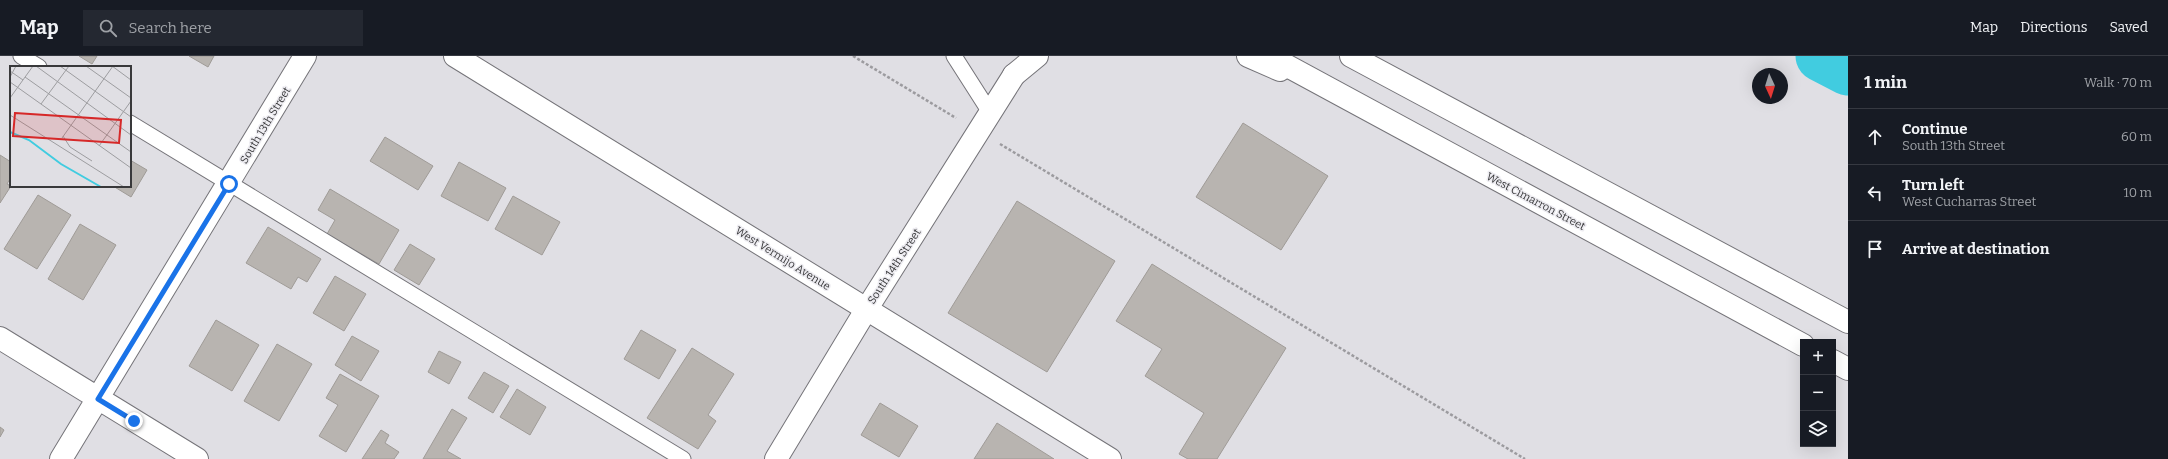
<!DOCTYPE html>
<html lang="en">
<head>
<meta charset="utf-8">
<style>
  body { margin:0; font-family:Bitter,serif; background:#242831; color:#f1f3f6 }
  .controls { position:absolute; right:12px; bottom:12px; display:grid; overflow:hidden; border-radius:0px; box-shadow:0 4px 16px #0002 }
  .controls button { width:36px; height:36px; display:grid; place-items:center; padding:0; border:0; border-bottom:1px solid #363941; background:#171b24; color:#f1f3f6; font:20px sans-serif }
  .compass { position:absolute; left:1752px; top:12px; width:36px; height:36px; border-radius:50%; background:#171b24; box-shadow:0 4px 16px #0002; rotate:176deg }
  .stop { position:absolute; width:12px; height:12px; margin:-9px; border:3px solid #1a73e8; border-radius:50%; background:#fff }
  .stop.end { background:#1a73e8; border-color:#fff; box-shadow:0 1px 4px #0008 }
  .list { margin:0; padding:0; list-style:none }
  h2 { display:flex; justify-content:space-between; align-items:center; height:52px; margin:0; padding:0 16px; font-size:17px }
  h2 small { font-size:13px; font-weight:400; color:#9ea1a6 }
  .list li { display:grid; grid-template-columns:26px 1fr auto; gap:12px; align-items:center; box-sizing:border-box; height:56px; padding:0 16px; border-top:1px solid #363941 }
  .list b { display:block; font-size:15px; white-space:nowrap }
  .list p { margin:0; font-size:13px; white-space:nowrap; color:#9ea1a6 }
  .list em { font-size:13px; font-style:normal; color:#9ea1a6 }
  .icon { flex:none; width:22px; height:22px; fill:none; stroke:currentColor; stroke-width:2; stroke-linecap:round; stroke-linejoin:round }
  .map { position:relative; flex:none; width:1848px; height:403px; overflow:hidden }
  header { display:flex; align-items:center; gap:24px; box-sizing:border-box; height:56px; padding:0 20px; background:#171b24; border-bottom:1px solid #363941 }
  header strong { font-size:19px }
  nav { display:flex; gap:22px; margin-inline-start:auto; font-size:14px }
  .search { width:280px; height:36px; background:#242831; display:flex; align-items:center; gap:10px; box-sizing:border-box; padding:0 14px; border-radius:0px; color:#9ea1a6; font-size:15px }
  main { display:flex }
  aside { flex:1; background:#171b24 }
  .map>svg:first-child { display:block }
</style>
</head>
<body>
<header>
<strong>Map</strong>
<div class="search"><svg class="icon" aria-label="search" viewBox="0 0 24 24"><circle cx="10" cy="10" r="6"/><path d="M15 15l6 6"/></svg>Search here</div>
<nav><a>Map</a><a>Directions</a><a>Saved</a></nav>
</header>
<main>
<div class="map">
<svg width="1848" height="403" viewBox="0 0 1848 403">
  <rect width="100%" height="100%" fill="#e0dfe4"/>
  <g fill="none" stroke-linecap="round" stroke-linejoin="round">
    <path stroke="#41cce0" stroke-width="51" d="M1821,0L1848,14"/>
  </g>
  <path fill="#b8b4b0" stroke="#9f9b97" d="M79,0H97L92,8Z
    M189,0H214L208,11Z
    M1243,67L1328,120L1281,194L1196,141Z
    M385,81L433,110L418,134L370,105Z
    M0,99L11,106V121L7,128L11,130L0,147Z
    M130,104L147,114L131,141L113,130H130Z
    M459,106L506,132L488,165L441,140Z
    M330,133L399,174L379,208L327,178L335,164L318,154Z
    M38,139L71,159L37,213L4,193Z
    M513,140L560,166L542,199L495,173Z
    M1017,145L1115,205L1047,316L948,257Z
    M80,168L116,189L83,244L48,223Z
    M268,171L321,203L307,226L298,221L291,233L246,207Z
    M410,188L435,203L419,229L394,214Z
    M1152,208L1286,292L1217,403H1188L1179,398L1204,357L1145,320L1162,293L1116,265Z
    M335,220L366,238L344,275L313,257Z
    M216,264L259,289L232,335L189,310Z
    M641,274L676,294L659,323L624,303Z
    M352,280L379,295L361,325L335,309Z
    M277,288L312,308L279,365L244,345Z
    M692,292L734,318L708,359L716,365L698,393L647,362Z
    M439,295L461,306L449,328L428,316Z
    M484,316L509,330L493,357L468,342Z
    M340,318L379,340L346,396L319,380L338,349L326,342Z
    M517,333L546,351L530,379L500,361Z
    M880,347L918,370L899,401L861,379Z
    M452,353L467,362L447,395L461,403H423Z
    M997,367L1054,403H974Z
    M0,371L4,374L0,381Z
    M381,374L389,379L385,387L399,396L394,403H362Z"/>
  <g fill="none" stroke-linecap="round" stroke-linejoin="round">
    <g stroke="#757479" stroke-width="17">
      <path id="lane" d="M21,0L39,11
        M954,0L991,58
        M130,67L683,403"/>
    </g>
    <g stroke="#757479" stroke-width="24">
      <path id="street" d="M455,0L1110,403
        M0,282L197,403
        M61,403L305,0"/>
    </g>
    <g stroke="#757479" stroke-width="24">
      <path id="secondary" d="M776,403L866,254L1014,19"/>
    </g>
    <g stroke="#757479" stroke-width="24">
      <path id="highway" d="M1248,0L1280,14
        M1269,0L1803,289
        M1351,0L1848,266
        M1014,19L1037,0
        M1833,305L1848,313"/>
    </g>
    <path stroke="#9c9b9f" stroke-width="2.5" stroke-dasharray="3 2" stroke-linecap="butt" d="M853,0L956,62
      M1000,88L1525,403"/>
    <use href="#lane" stroke="#fff" stroke-width="15"/>
    <use href="#street" stroke="#fff" stroke-width="22"/>
    <use href="#secondary" stroke="#fff" stroke-width="22"/>
    <use href="#highway" stroke="#fff" stroke-width="22"/>
  </g>
  <g fill="none" stroke-linecap="round" stroke-linejoin="round">
    <path stroke="#1a73e8" stroke-width="5" d="M134,365L98,343L229,128"/>
  </g>
  <g text-anchor="middle" stroke-width="3" stroke-linejoin="round" paint-order="stroke">
    <g font-size="11" fill="#39393b" stroke="#edecf1">
      <text transform="translate(265 69) rotate(-59)" y="4">South 13th Street</text>
      <text transform="translate(1536 145) rotate(28)" y="4">West Cimarron Street</text>
      <text transform="translate(783 202) rotate(32)" y="4">West Vermijo Avenue</text>
      <text transform="translate(894 210) rotate(-57)" y="4">South 14th Street</text>
    </g>
  </g>
  <g transform="translate(10 10)">
    <rect width="121" height="121" fill="#e0dfe4"/>
    <path fill="none" stroke="#41cce0" stroke-width="2" d="M0,66L19,74L51,98L91,121"/>
    <path fill="none" stroke="#9d9da0" stroke-width="1" d="M26,0L121,69M50,0L121,51M76,0L121,32M102,0L121,14M0,5L13,14M0,11L6,0M15,11L121,86M0,16L121,102M0,32L23,0M31,38L59,0M0,49L114,121M53,70L60,81L82,95M52,72L103,0M89,80L121,35"/>
    <path fill="#d62828" fill-opacity="0.15" stroke="#d62828" stroke-width="2" d="M5,47L111,54L109,77L3,70Z"/>
    <rect width="121" height="121" fill="none" stroke="#39393b" stroke-width="2"/>
  </g>
</svg>
<div class="controls">
<button>+</button>
<button>−</button>
<button><svg class="icon" aria-label="layers" viewBox="0 0 24 24"><path d="M12 4l9 5-9 5-9-5zM3 14l9 5 9-5"/></svg></button>
</div>
<svg class="compass" viewBox="-18 -18 36 36"><path d="M0-13l5 13h-10z" fill="#e53935"/><path d="M0 13l5-13h-10z" fill="#9ea1a6"/></svg>
<div class="stop" style="left:229px;top:128px"></div>
<div class="stop end" style="left:134px;top:365px"></div>
</div>
<aside>
<h2>1 min<small>Walk · 70 m</small></h2>
<ul class="list">
<li><svg class="icon" aria-label="ahead" viewBox="0 0 24 24"><path d="M12 20V5M6 11l6-6 6 6"/></svg><div><b>Continue</b><p>South 13th Street</p></div><em>60 m</em></li>
<li><svg class="icon" aria-label="left" viewBox="0 0 24 24"><path d="M17 20v-9H6M10 6l-5 5 5 5"/></svg><div><b>Turn left</b><p>West Cucharras Street</p></div><em>10 m</em></li>
<li><svg class="icon" aria-label="arrive" viewBox="0 0 24 24"><path d="M6 21V4h12l-3 4 3 4H6"/></svg><div><b>Arrive at destination</b></div></li>
</ul>
</aside>
</main>
</body>
</html>
